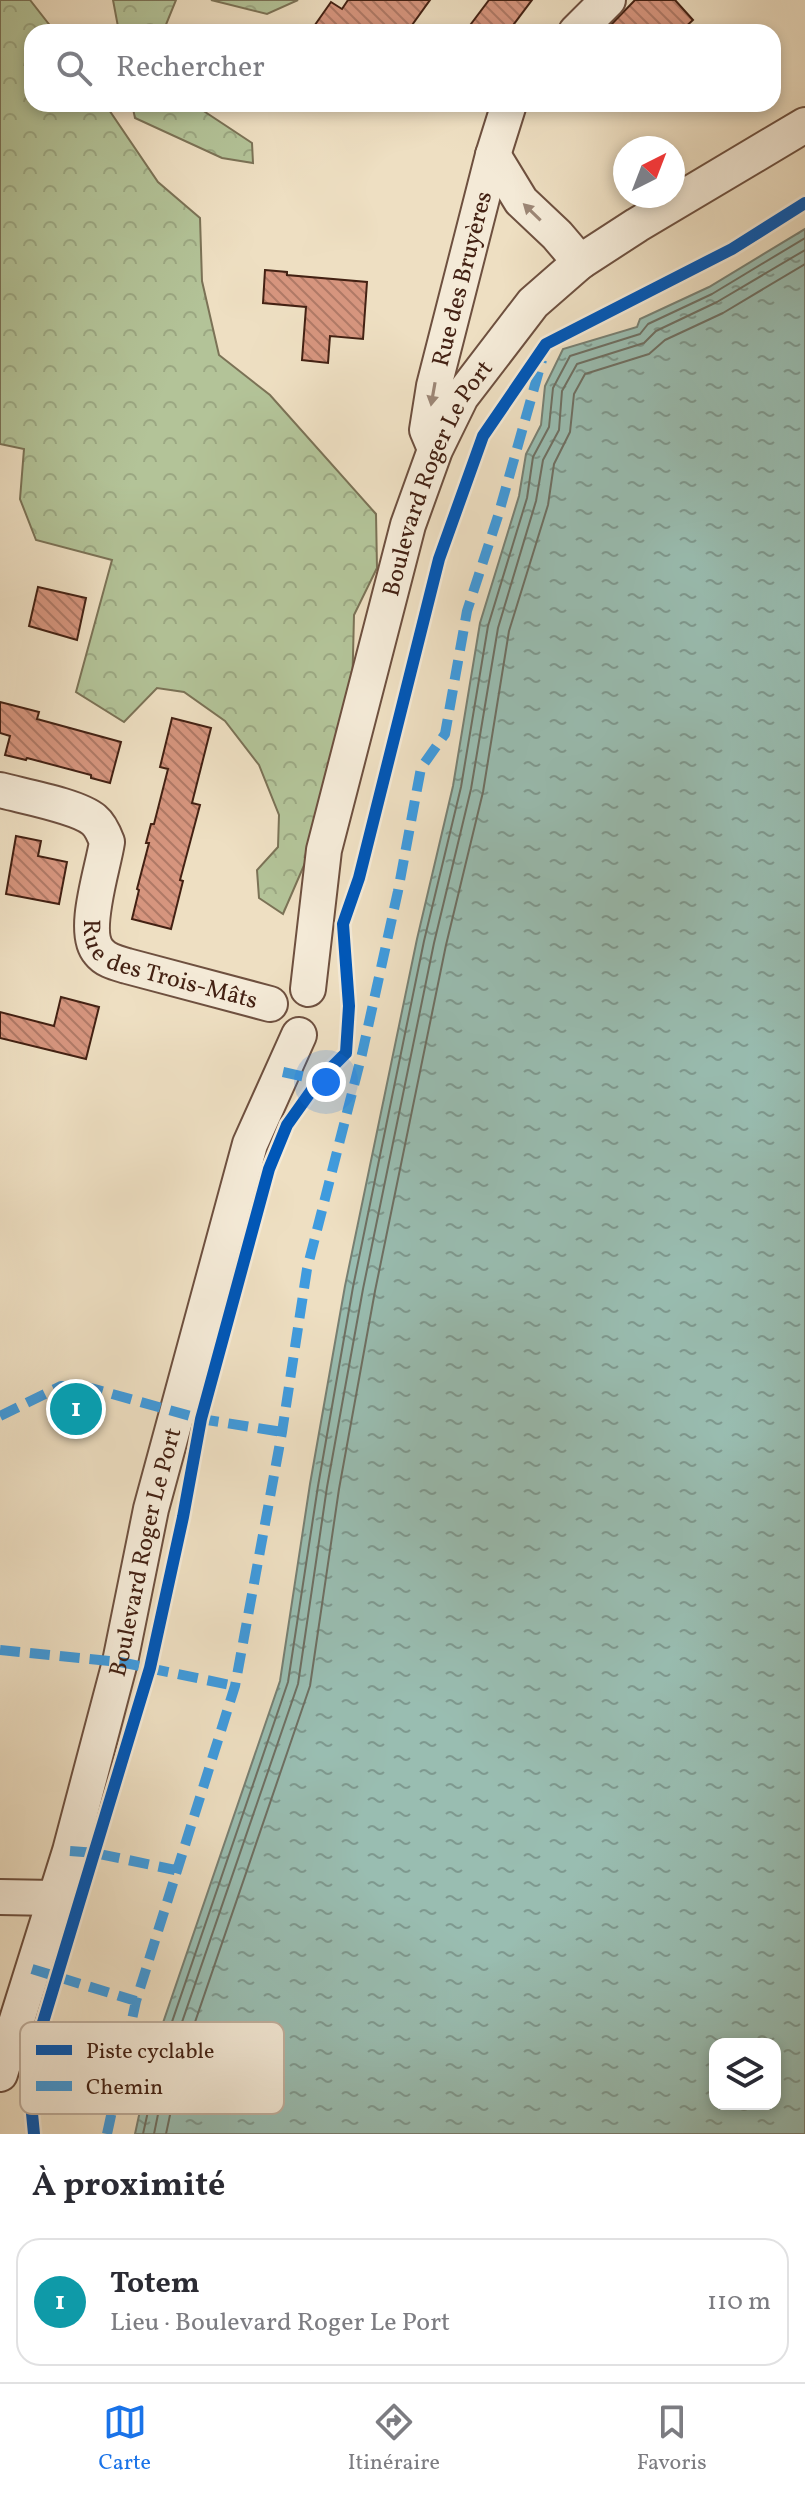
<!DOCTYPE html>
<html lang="fr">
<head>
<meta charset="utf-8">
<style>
  body { margin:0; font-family:Vollkorn,serif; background:#f2f2f3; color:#2b2b33 }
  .controls { position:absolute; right:24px; bottom:24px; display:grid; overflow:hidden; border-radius:16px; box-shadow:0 4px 12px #0003 }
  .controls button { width:72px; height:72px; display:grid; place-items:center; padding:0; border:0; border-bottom:2px solid #e1e1e2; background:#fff; color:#2b2b33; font:40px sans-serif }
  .compass { position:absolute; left:613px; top:136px; width:72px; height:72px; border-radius:50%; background:#fff; box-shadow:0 4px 12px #0003; rotate:42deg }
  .you { position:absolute; left:326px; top:1082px; width:28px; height:28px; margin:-20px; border:6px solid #fff; border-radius:50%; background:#1a73e8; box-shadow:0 0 0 12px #1a73e833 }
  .badge { display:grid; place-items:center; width:52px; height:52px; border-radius:50%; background:#1a73e8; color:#fff; font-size:26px; font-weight:700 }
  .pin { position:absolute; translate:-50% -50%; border:4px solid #fff; box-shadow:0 2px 8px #0006 }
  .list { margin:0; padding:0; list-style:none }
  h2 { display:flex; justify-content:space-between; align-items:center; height:104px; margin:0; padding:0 32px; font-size:34px }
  h2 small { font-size:26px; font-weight:400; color:#7c7c81 }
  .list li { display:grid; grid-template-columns:52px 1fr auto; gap:24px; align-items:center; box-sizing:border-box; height:128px; margin:0 16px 16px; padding:0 16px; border:2px solid #e1e1e2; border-radius:24px }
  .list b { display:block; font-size:30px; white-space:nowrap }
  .list p { margin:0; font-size:26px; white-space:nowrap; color:#7c7c81 }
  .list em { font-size:26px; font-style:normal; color:#7c7c81 }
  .icon { flex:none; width:44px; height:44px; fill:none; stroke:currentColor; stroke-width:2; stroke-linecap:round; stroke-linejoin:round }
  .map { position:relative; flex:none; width:805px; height:2134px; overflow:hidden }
  .search { position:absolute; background:#fff; box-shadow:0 4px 12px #0003; left:24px; right:24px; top:24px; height:88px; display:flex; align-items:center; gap:20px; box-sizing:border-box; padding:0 28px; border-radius:24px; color:#7c7c81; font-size:30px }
  .sheet { height:248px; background:#fff }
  nav { display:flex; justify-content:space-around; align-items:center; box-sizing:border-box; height:112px; border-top:2px solid #e1e1e2; background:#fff; font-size:22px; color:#7c7c81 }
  nav a { display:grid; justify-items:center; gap:4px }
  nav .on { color:#1a73e8 }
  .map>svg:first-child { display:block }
</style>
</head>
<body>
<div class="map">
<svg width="805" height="2134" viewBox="0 0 805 2134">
  <defs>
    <pattern id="forest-crowns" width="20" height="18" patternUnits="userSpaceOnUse" patternTransform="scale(2)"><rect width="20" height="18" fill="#b3c398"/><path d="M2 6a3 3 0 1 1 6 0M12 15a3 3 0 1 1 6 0" fill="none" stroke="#9ba782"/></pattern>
    <pattern id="water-ripples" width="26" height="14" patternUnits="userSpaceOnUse" patternTransform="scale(2)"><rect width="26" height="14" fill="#99bdb1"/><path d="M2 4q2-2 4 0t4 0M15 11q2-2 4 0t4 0" fill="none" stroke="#7e998f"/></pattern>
    <pattern id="building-back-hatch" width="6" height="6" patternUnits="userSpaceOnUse" patternTransform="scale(2)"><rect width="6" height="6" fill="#d6957e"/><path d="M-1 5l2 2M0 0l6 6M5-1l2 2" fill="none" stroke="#af7966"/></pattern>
  </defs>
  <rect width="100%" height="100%" fill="#eedfc2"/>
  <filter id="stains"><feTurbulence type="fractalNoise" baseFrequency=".0025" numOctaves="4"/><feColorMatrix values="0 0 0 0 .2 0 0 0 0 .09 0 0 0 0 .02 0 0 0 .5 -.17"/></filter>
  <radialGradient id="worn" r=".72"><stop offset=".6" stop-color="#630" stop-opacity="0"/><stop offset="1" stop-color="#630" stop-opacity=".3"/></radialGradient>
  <path fill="url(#forest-crowns)" stroke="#7b7256" stroke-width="2" d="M0,0H30L55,32H32V104H105L158,182L200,218L202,281L219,355L270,395L376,514L377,568L354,615L352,696L331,814L305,863L283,914L259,898L257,870L278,847L279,815L259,765L225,721L184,692L157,688L124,722L76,692L112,560L36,540L20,499L24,449L0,444Z
    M113,0H176L163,32H119Z
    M211,0H298L267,14Z
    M132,104H193L252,143L253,163L222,158L135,118Z"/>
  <path fill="url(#water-ripples)" stroke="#777f72" stroke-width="2" fill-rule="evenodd" d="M805,229V2134H135L152,2055L280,1681L310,1484L345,1286L417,939L453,786L480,623L519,496L526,454L541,425L545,386L563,349L637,327L640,319L709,287ZM715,2044H775V2104H715Z"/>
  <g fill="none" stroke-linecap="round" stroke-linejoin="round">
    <path stroke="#6e6f62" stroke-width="2" d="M143,2134L160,2057L288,1682L318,1486L353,1287L424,941L461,787L488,626L527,498L533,457L549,427L553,388L570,356L640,334L648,324L712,294L805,238
      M154,2134L169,2060L298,1684L327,1487L363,1289L434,943L471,789L498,628L536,501L543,460L559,430L562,391L577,364L644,343L656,331L717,302L805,250
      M166,2134L181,2063L310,1686L339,1489L375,1291L446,945L483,792L509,631L548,505L554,464L570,432L574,394L585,374L649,354L665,340L723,313L805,264"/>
  </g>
  <path fill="url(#building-back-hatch)" stroke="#432113" stroke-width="2" d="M348,0H430L407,32H310L331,2L342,9Z
    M489,0H532L508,32H465Z
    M635,0H675L693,20L680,32H604Z
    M265,270L287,272V275L367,282L363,339L330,336L328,363L302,360L306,307L263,303Z
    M38,587L86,598L77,640L29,626Z
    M0,702L39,712L37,719L121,742L110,783L91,778V775L27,758L26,760L5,755L10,736L0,733Z
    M172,718L211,728L192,803L200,805L180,880L183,881L171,929L132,919L139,890L137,889L149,843H146L151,824H154L168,769L160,767Z
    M16,836L41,841L38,856L67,862L59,904L6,894Z
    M61,997L99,1007L86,1059L0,1038V1012L54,1026Z"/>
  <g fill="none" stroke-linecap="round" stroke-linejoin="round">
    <g stroke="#6e503f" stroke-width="38">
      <g id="minor">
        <path d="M576,32L608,0"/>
        <path d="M493,155L521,201L557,235L580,262"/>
        <path id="s1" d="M435,449L427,430L434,386L493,155L509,104"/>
        <path id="s2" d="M0,790C22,796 78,806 94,820C100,825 104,834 107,842C103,869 81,932 99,952C106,961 117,963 127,966L270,1004"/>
        <path id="s3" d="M308,989L324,850L408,525L435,450L461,397L533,303L580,262L637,225L805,125"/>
        <path d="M0,1897L54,1898"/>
        <path id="s4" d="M0,2074L70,1851L120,1662L151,1509L250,1144L299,1035"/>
      </g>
    </g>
    <use href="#minor" stroke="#f4ead7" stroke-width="34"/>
    <path stroke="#3f9bde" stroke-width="10" stroke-dasharray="20 10" stroke-linecap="butt" d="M283,1072L319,1080L325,1076
      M0,1416L61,1386L91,1388L201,1419L282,1432
      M0,1650L120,1662L235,1686
      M70,1851L95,1853L175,1870
      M32,1969L136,2001
      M107,2134L136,2001L235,1686L282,1432L307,1269L362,1054L398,891L421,768L445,734L467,611L498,516L542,360"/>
    <g stroke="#f4ead7" stroke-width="17">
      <path id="cycleway" d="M34,2134L28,2072L150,1668L183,1517L201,1419L269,1169L287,1125L319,1080L346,1053L349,1006L343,924L359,878L439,559L483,436L546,344L732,249L805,203"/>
    </g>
    <use href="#cycleway" stroke="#0057b8" stroke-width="12"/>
  </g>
  <defs><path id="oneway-solid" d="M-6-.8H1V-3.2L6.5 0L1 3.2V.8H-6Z" transform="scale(2)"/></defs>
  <g fill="#9c8675">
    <use href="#oneway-solid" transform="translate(532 212) rotate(-136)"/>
    <use href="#oneway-solid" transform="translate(433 394) rotate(100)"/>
  </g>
  <g text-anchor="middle" stroke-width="6" stroke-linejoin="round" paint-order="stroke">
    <g font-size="24" fill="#432113" stroke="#f4ead7">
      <text dy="8" stroke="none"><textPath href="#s1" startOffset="176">Rue des Bruyères</textPath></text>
      <text dy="8" stroke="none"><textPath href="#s3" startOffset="530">Boulevard Roger Le Port</textPath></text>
      <text dy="8" stroke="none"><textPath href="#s2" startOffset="304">Rue des Trois-Mâts</textPath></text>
      <text dy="8" stroke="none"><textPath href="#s4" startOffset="542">Boulevard Roger Le Port</textPath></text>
    </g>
  </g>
  <rect x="20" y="2022" width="264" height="92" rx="12" fill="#f4ead7" stroke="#bfae9c" stroke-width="2"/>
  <rect x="36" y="2045" width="36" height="10" fill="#0057b8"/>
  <rect x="36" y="2081" width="36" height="10" fill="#3f9bde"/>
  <g font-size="22" fill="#432113">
    <text x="86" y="2058">Piste cyclable</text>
    <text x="86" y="2094">Chemin</text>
  </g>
  <rect width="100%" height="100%" filter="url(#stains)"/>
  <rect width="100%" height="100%" fill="url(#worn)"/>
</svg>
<div class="controls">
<button><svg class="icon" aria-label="layers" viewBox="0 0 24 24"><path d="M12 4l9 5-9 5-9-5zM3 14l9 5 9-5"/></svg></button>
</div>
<svg class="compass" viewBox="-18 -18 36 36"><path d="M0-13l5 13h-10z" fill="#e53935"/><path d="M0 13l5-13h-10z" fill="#7c7c81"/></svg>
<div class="you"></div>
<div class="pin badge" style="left:76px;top:1409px;background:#0f9aa8">1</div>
<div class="search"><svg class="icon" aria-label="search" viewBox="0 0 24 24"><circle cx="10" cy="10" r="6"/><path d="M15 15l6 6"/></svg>Rechercher</div>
</div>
<section class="sheet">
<h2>À proximité<small></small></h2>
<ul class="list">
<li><span class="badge" style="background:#0f9aa8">1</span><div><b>Totem</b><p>Lieu · Boulevard Roger Le Port</p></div><em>110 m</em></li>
</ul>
</section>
<nav>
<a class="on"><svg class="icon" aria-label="map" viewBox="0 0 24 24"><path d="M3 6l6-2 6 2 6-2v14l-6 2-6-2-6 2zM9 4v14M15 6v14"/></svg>Carte</a>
<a><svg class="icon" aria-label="directions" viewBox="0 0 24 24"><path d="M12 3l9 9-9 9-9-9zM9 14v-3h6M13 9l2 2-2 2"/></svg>Itinéraire</a>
<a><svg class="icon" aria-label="saved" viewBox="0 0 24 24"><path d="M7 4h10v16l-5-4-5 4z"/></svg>Favoris</a>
</nav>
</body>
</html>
